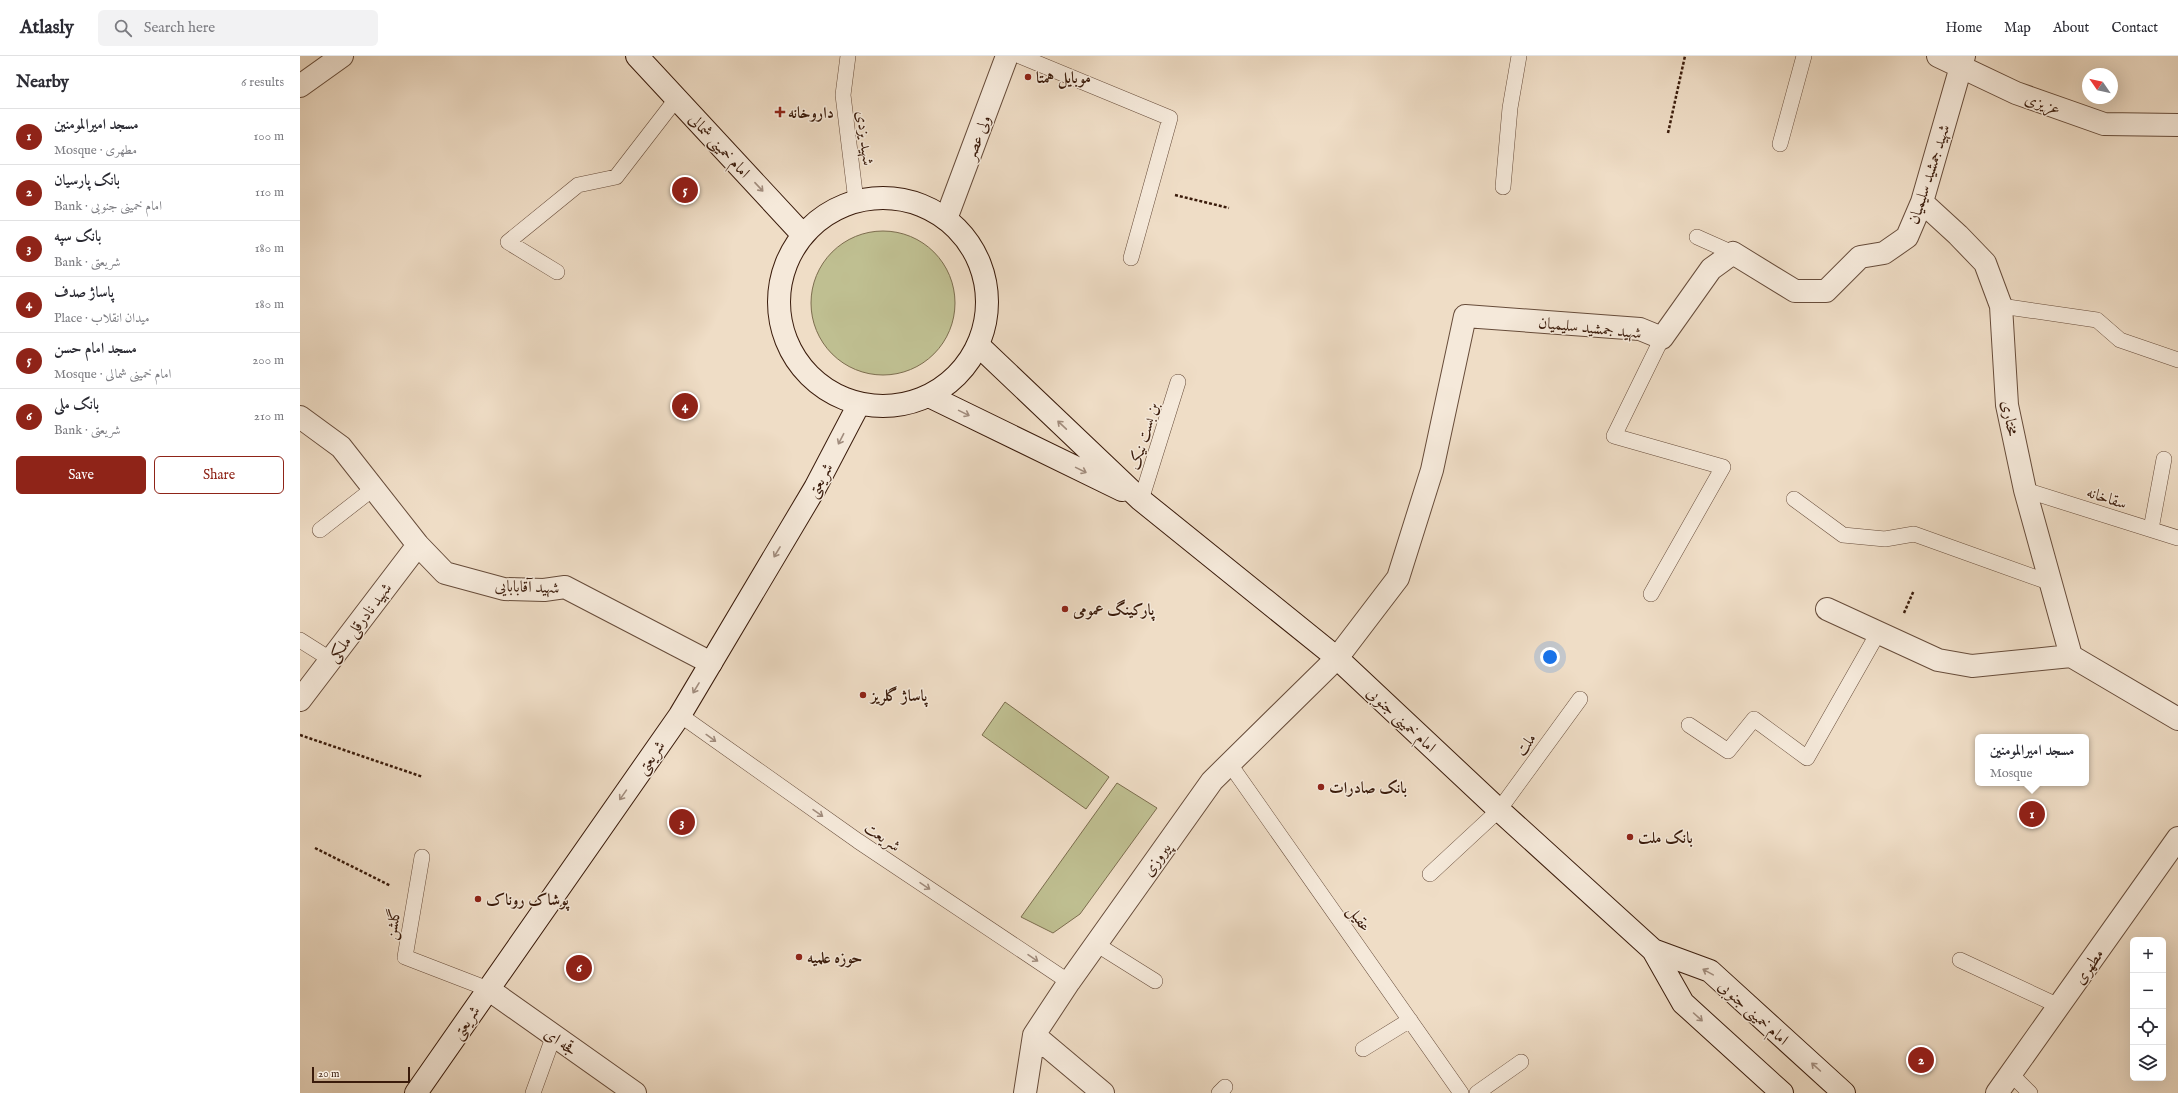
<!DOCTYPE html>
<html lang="en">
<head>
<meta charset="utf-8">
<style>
  body { margin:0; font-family:"IM FELL English",Amiri,serif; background:#f2f2f3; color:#2b2b33 }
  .controls { position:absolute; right:12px; bottom:12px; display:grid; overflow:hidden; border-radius:6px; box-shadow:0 4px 16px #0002 }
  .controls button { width:36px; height:36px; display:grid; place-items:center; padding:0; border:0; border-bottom:1px solid #e1e1e2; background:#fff; color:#2b2b33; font:20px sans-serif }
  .compass { position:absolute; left:1782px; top:12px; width:36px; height:36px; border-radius:50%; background:#fff; box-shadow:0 4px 16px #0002; rotate:304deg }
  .scale { position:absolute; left:12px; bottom:10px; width:98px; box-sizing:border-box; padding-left:4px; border:2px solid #3a1b0b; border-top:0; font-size:11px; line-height:14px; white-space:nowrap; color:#3a1b0b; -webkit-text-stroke:3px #f5e9da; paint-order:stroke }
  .you { position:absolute; left:1250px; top:601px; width:14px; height:14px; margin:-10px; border:3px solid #fff; border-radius:50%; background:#1a73e8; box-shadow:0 0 0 6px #1a73e833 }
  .badge { display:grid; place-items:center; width:26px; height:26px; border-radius:50%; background:#8f2418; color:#fff; font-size:13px; font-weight:700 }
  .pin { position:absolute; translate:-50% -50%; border:2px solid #fff; box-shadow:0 1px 4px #0006 }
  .popup { position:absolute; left:1675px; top:678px; width:114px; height:52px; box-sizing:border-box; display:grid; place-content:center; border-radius:6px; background:#fff; filter:drop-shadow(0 1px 3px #0005); font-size:13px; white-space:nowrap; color:#7c7c81 }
  .popup b { font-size:15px; color:#2b2b33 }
  .popup::after { content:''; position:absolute; left:50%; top:100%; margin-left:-8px; border:8px solid transparent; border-top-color:#fff }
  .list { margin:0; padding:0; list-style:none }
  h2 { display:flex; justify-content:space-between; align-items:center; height:52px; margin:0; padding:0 16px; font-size:17px }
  h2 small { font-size:13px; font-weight:400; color:#7c7c81 }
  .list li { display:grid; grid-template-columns:26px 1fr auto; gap:12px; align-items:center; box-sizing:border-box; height:56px; padding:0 16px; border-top:1px solid #e1e1e2 }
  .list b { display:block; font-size:15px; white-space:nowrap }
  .list p { margin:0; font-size:13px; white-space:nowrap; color:#7c7c81 }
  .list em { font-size:13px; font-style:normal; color:#7c7c81 }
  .actions { display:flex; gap:8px; padding:12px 16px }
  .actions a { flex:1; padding:9px 0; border:1px solid #8f2418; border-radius:6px; text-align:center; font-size:14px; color:#8f2418 }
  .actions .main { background:#8f2418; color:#fff }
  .icon { flex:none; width:22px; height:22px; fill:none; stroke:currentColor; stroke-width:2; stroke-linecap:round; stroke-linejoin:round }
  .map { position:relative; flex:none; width:1878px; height:1037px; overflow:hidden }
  header { display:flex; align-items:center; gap:24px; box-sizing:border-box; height:56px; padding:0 20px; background:#fff; border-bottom:1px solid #e1e1e2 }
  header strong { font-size:19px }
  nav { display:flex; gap:22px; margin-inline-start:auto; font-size:14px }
  .search { width:280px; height:36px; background:#f2f2f3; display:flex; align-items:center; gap:10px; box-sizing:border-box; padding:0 14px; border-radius:6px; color:#7c7c81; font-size:15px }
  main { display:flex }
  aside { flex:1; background:#fff }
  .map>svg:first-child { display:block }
</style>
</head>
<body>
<header>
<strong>Atlasly</strong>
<div class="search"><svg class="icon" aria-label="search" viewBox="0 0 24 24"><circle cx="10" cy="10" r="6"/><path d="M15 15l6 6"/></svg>Search here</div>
<nav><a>Home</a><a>Map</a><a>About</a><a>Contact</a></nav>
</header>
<main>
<aside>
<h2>Nearby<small>6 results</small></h2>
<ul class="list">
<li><span class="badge">1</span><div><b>مسجد امیرالمومنین</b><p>Mosque · مطهری</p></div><em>100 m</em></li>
<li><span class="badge">2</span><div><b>بانک پارسیان</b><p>Bank · امام خمینی جنوبی</p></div><em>110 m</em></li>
<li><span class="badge">3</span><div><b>بانک سپه</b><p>Bank · شریعتی</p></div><em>180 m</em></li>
<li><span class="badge">4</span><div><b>پاساژ صدف</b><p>Place · میدان انقلاب</p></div><em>180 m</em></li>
<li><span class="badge">5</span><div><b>مسجد امام حسن</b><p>Mosque · امام خمینی شمالی</p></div><em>200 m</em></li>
<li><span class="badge">6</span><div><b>بانک ملی</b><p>Bank · شریعتی</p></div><em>210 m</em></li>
</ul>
<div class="actions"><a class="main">Save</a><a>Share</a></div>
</aside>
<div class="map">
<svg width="1878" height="1037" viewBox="0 0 1878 1037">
  <rect width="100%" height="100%" fill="#efddc6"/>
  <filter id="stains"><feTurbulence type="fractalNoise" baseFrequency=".005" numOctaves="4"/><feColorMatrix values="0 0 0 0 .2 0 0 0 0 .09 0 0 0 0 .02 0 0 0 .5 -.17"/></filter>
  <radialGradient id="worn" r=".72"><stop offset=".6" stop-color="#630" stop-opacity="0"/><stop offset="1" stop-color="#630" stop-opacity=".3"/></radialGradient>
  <path fill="#bfbf91" stroke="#7c6d4e" d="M511 247a72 72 0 1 1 144 0a72 72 0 1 1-144 0Z
    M705,646L809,721L786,753L682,679Z
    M817,727L857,752L780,858L753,877L721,861Z"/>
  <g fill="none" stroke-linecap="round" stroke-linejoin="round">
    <g stroke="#674c3a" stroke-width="16">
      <path id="service" d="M548,0L543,39L556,145
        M720,0L870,62L831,202
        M1480,88L1504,0
        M1203,131L1210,52L1219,0
        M1397,181L1433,197
        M257,216L208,186L278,129L316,121L377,42
        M1701,250L1797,264L1820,284L1878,304
        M1725,434L1878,482
        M1494,443L1543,479L1585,483L1614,478L1751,527
        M841,444L878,326
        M1851,473L1864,403
        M20,474L74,432
        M1351,538L1423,411L1314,380L1362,282
        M0,584L30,603
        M380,659L558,785L769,926
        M1389,669L1428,695L1454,663L1507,702L1578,577
        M929,707L1161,1037
        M122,801L105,901L188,933
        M1130,818L1199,754L1280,643
        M796,888L855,925
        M1660,904L1759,950
        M1063,993L1110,964
        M1711,1018L1730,1037
        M233,1037L254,979
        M919,1037L925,1031
        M1177,1037L1221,1006"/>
    </g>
    <g stroke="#674c3a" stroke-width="24">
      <path id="minor" d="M1638,0L1716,37L1804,68L1878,69
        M0,30L42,0
        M1622,146L1658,179L1685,207L1701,250L1707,349L1725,434L1771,600
        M0,361L41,391L118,489L145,517L204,533L244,534L265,531L411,607
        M1527,553L1638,604L1672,610L1771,600L1878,663
        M0,644L118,489
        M188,933L335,1037
        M734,979L803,1037
        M725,1037L734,979L769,926L912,725L1037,602L1098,522L1132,414L1165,260L1340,273L1362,282L1411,213L1433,197L1495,235H1526L1560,201L1584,197L1607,181L1622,146L1664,0"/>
    </g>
    <g stroke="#674c3a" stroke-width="24">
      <path id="tertiary" d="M646,163L707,0
        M1697,1037L1878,782"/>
    </g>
    <g stroke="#3a1b0b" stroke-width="24">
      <path id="secondary" d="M337,0L503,179
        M479 246a104 104 0 1 1 208 0a104 104 0 1 1-208 0Z
        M678,289L841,444L1037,602L1199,754L1353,894L1383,947L1482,1037
        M629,340L822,434
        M1353,894L1410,915L1544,1037
        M116,1037L380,659L515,432L559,348"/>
    </g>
    <path stroke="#3a1b0b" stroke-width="2.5" stroke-dasharray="3 2" stroke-linecap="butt" d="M1368,77L1385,0
      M875,139L929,152
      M1604,557L1614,534
      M0,679L123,721
      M15,792L91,830"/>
    <use href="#service" stroke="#f5e9da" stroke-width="15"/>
    <use href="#minor" stroke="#f5e9da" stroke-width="22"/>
    <use href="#tertiary" stroke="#f5e9da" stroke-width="22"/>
    <use href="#secondary" stroke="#f5e9da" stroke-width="22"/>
  </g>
  <defs><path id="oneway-shaft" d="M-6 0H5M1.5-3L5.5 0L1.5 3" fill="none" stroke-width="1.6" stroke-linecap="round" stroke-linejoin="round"/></defs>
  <g stroke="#a18c7d">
    <use href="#oneway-shaft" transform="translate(459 131) rotate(47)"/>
    <use href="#oneway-shaft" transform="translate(664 357) rotate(26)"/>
    <use href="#oneway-shaft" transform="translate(762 369) rotate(-137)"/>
    <use href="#oneway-shaft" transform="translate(541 383) rotate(117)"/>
    <use href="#oneway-shaft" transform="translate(781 414) rotate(26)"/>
    <use href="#oneway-shaft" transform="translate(477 496) rotate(121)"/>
    <use href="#oneway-shaft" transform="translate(396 632) rotate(121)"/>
    <use href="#oneway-shaft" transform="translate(411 682) rotate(36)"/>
    <use href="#oneway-shaft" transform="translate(323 739) rotate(125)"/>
    <use href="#oneway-shaft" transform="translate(518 757) rotate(35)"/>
    <use href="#oneway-shaft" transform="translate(625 830) rotate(34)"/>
    <use href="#oneway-shaft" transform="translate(733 902) rotate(34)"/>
    <use href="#oneway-shaft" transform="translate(1408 916) rotate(-151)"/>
    <use href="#oneway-shaft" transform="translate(1398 961) rotate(42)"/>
    <use href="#oneway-shaft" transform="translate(1516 1011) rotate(-138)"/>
  </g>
  <g fill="#8f2418" stroke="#f5e9da" stroke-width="1.5">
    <circle cx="728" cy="21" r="4"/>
    <path d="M478 50h4v4h4v4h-4v4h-4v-4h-4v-4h4z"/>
    <circle cx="765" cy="553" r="4"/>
    <circle cx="563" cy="639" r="4"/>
    <circle cx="1021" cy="731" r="4"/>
    <circle cx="1330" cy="781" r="4"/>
    <circle cx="178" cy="843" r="4"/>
    <circle cx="499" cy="901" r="4"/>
  </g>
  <g text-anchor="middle" stroke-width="3" stroke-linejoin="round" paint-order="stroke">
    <g font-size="16" font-weight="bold" fill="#3a1b0b" stroke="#f5e9da" text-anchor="start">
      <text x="736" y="27">موبایل همتا</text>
      <text x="488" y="62">داروخانه</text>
      <text x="773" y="559">پارکینگ عمومی</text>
      <text x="571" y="645">پاساژ گلریز</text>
      <text x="1029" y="737">بانک صادرات</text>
      <text x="1338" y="787">بانک ملت</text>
      <text x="186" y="849">پوشاک روناک</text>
      <text x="507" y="907">حوزه علمیه</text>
    </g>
    <g font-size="16" fill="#3a1b0b" stroke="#f5e9da">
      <text transform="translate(1743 47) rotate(19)" y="6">عزیزی</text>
      <text transform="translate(677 81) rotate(-69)" y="6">ولی عصر</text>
      <text transform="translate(566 82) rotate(83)" y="6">شهید یزدی</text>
      <text transform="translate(420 89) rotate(47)" y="6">امام خمینی شمالی</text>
      <text transform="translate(1628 118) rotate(-72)" y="6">شهید جمشید سلیمیان</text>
      <text transform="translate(1290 271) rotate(6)" y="6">شهید جمشید سلیمیان</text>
      <text transform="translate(1711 362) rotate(80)" y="6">مختاری</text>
      <text transform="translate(843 380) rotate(-73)" y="6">بن بست نیک</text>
      <text transform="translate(519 424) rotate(-61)" y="6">شریعتی</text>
      <text transform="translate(1807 441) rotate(18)" y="6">سقاخانه</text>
      <text transform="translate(227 530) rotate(2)" y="6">شهید آقابابایی</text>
      <text transform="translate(59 566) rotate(-53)" y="6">شهید نادرقلی ملکی</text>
      <text transform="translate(1102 663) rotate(43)" y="6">امام خمینی جنوبی</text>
      <text transform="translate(1225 688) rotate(-54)" y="6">ملت</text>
      <text transform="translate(350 701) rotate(-55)" y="6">شریعتی</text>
      <text transform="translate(583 780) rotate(34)" y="6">شریعت</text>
      <text transform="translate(856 803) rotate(-55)" y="6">پیروزی</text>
      <text transform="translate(1060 862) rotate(55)" y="6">عقیل</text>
      <text transform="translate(92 868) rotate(-81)" y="6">گلشن</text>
      <text transform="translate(1788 910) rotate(-55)" y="6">مطهری</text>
      <text transform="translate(1454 956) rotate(42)" y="6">امام خمینی جنوبی</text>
      <text transform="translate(165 966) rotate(-56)" y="6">شریعتی</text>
      <text transform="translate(261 985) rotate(35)" y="6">قجه ای</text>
    </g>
  </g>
  <rect width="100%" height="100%" filter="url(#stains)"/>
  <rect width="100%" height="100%" fill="url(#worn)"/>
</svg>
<div class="controls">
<button>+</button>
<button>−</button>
<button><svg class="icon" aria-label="locate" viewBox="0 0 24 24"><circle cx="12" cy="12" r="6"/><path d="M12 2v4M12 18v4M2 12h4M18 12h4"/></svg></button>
<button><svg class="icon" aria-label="layers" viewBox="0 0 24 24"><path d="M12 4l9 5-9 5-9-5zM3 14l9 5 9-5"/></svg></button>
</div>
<svg class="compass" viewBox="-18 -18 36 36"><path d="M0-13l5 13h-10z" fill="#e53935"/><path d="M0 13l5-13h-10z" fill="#7c7c81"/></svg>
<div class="scale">20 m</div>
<div class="you"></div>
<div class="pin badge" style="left:1732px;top:758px">1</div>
<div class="popup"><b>مسجد امیرالمومنین</b>Mosque</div>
<div class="pin badge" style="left:1621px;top:1004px">2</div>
<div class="pin badge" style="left:382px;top:766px">3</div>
<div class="pin badge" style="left:385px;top:350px">4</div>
<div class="pin badge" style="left:385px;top:134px">5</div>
<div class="pin badge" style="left:279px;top:912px">6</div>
</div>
</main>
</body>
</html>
